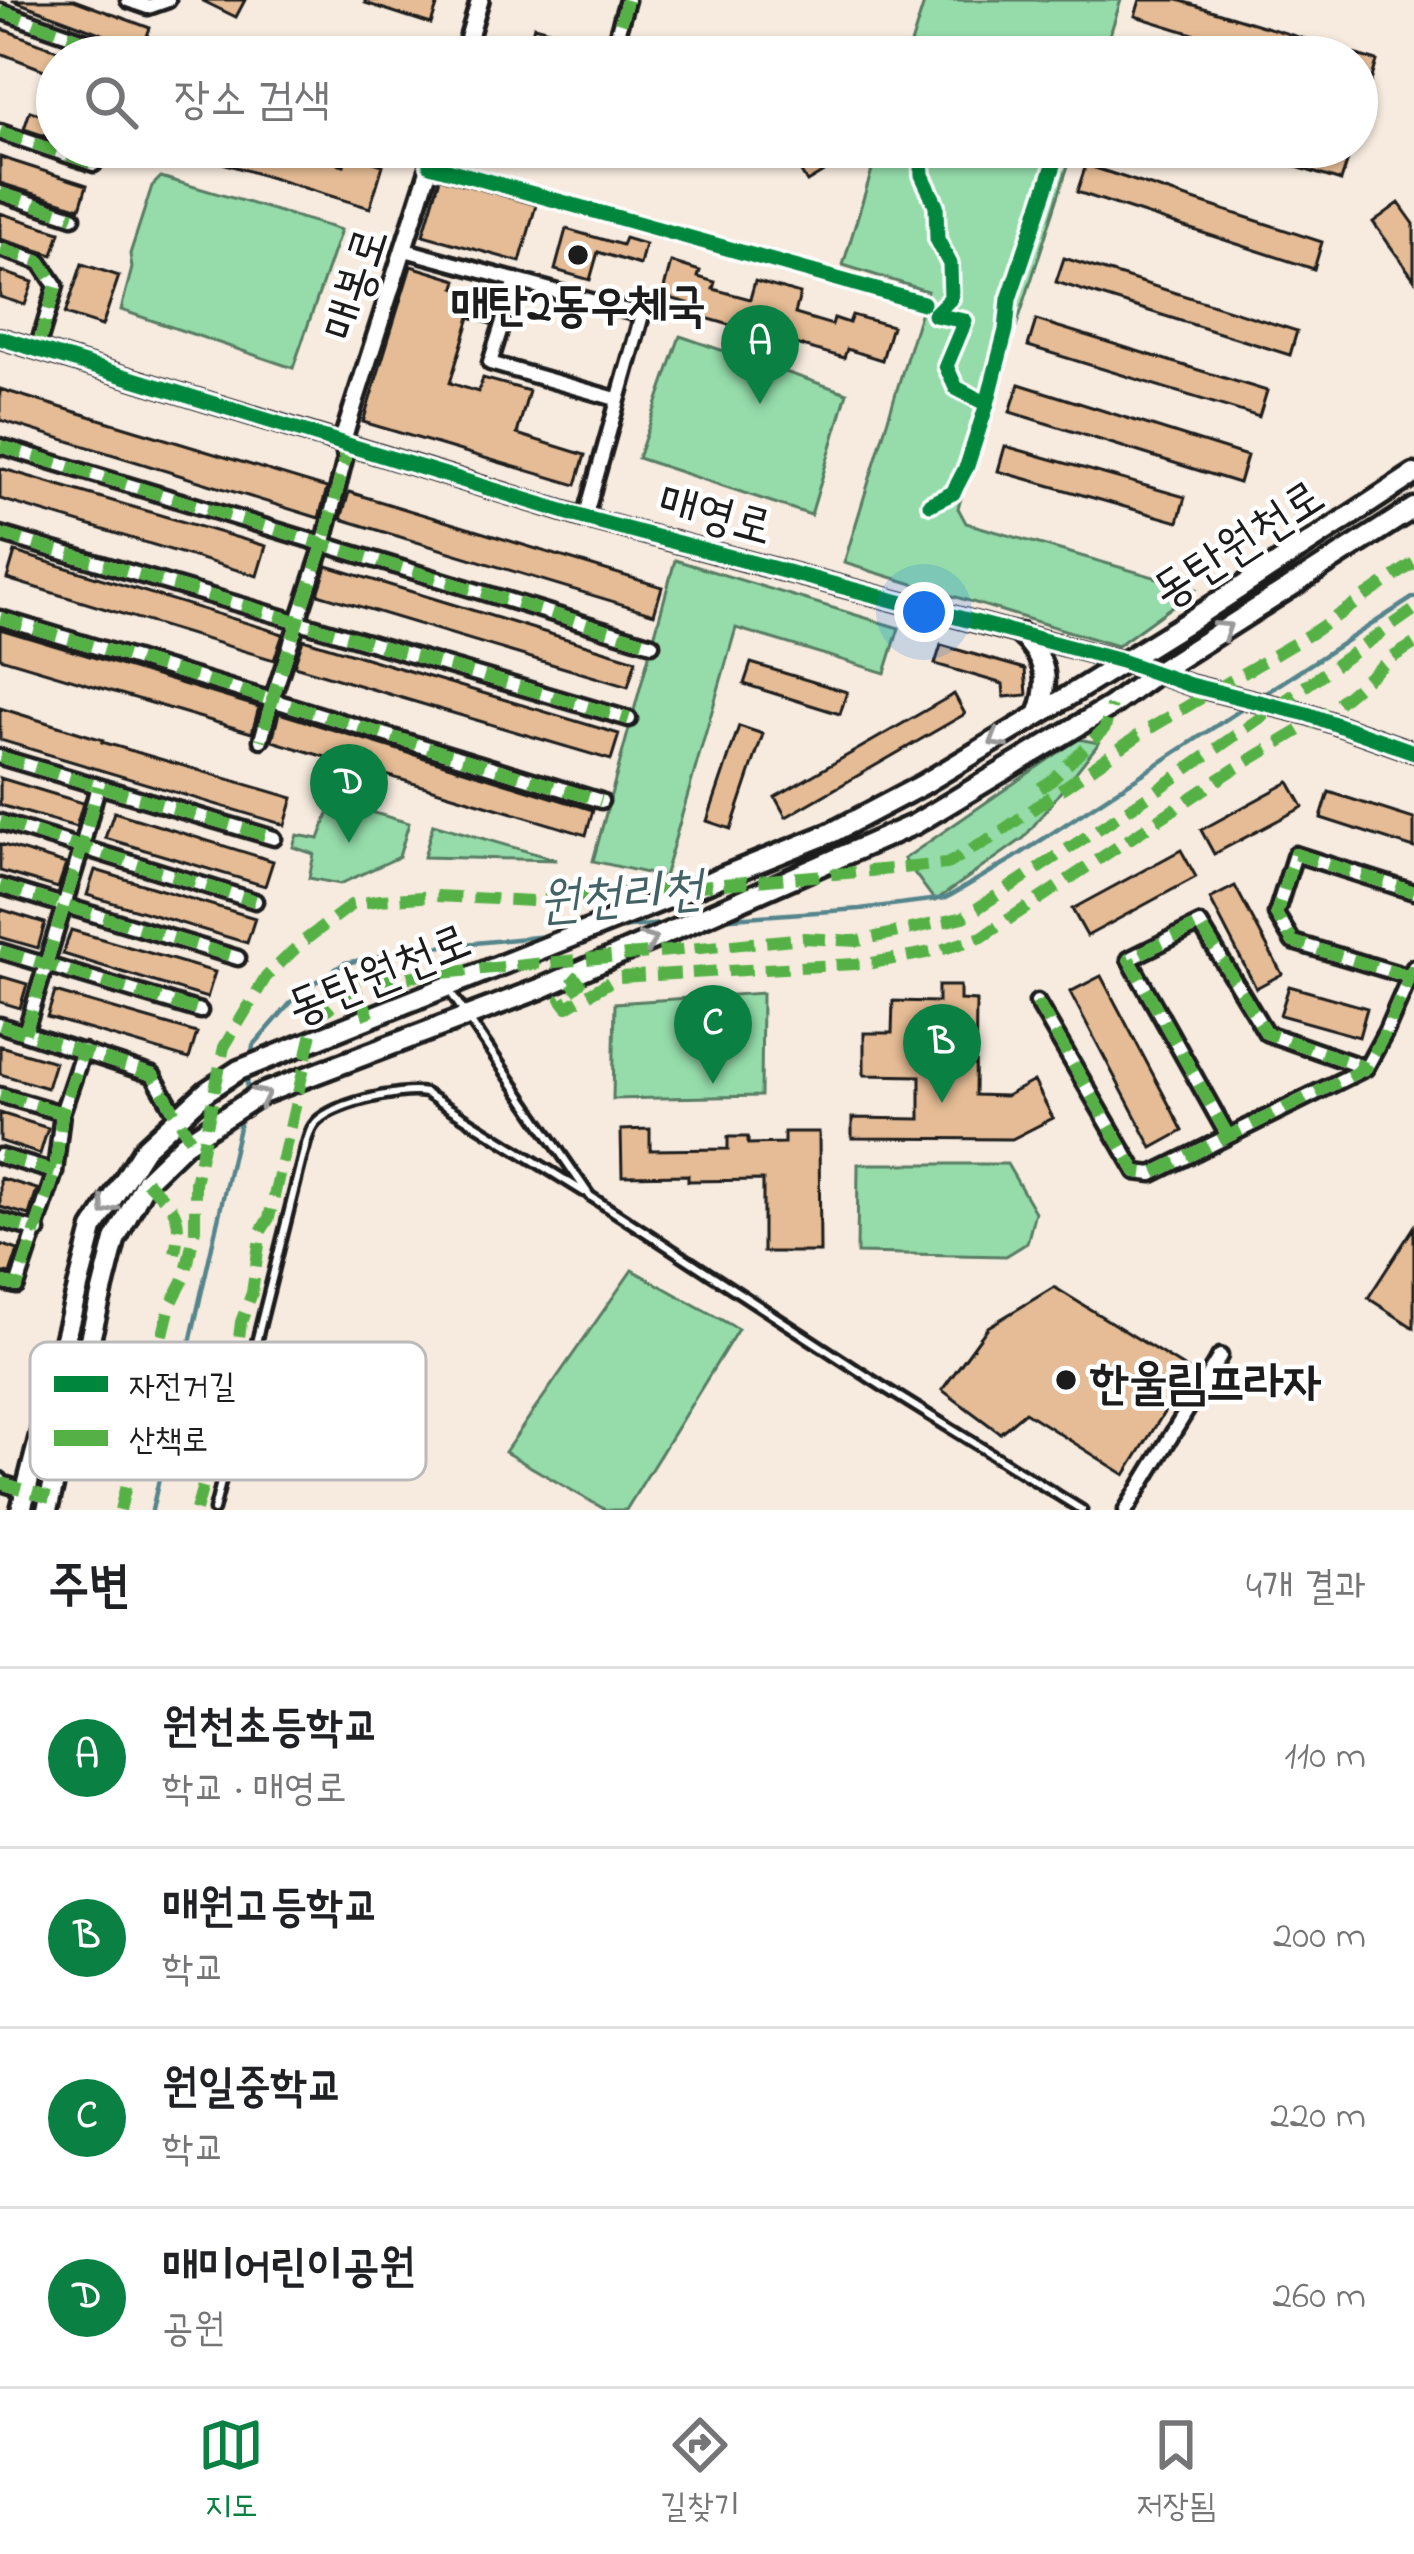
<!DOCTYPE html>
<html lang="ko">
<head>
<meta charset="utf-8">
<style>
  body { margin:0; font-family:"Indie Flower","Poor Story",sans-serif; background:#f2f2f2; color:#202124 }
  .you { position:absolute; left:924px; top:612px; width:42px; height:42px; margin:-30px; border:9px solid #fff; border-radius:50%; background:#1a73e8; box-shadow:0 0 0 18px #1a73e833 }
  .badge { display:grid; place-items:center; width:78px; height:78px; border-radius:50%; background:#0b8043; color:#fff; font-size:39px; font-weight:700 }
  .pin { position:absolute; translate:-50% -99px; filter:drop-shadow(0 3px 6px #0008) }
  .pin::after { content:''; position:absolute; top:63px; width:42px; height:36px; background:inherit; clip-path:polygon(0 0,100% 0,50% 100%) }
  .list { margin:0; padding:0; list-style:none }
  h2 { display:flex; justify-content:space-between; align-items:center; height:156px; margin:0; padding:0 48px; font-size:51px }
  h2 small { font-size:39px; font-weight:400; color:#757577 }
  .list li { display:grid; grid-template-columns:78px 1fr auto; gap:36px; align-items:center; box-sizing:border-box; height:180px; padding:0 48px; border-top:3px solid #e0e0e0 }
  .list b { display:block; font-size:45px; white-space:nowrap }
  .list p { margin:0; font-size:39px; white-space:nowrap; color:#757577 }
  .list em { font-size:39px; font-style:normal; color:#757577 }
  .icon { flex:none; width:66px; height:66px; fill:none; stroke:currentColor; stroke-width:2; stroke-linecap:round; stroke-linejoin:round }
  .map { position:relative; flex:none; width:1414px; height:1510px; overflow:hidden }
  .search { position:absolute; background:#fff; box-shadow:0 3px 9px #0004; left:36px; right:36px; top:36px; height:132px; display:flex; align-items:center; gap:30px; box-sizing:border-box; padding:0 42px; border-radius:66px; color:#757577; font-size:45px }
  .sheet { height:876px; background:#fff }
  nav { display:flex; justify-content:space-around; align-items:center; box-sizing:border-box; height:168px; border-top:3px solid #e0e0e0; background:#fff; font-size:33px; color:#757577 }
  nav a { display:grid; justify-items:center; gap:6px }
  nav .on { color:#0b8043 }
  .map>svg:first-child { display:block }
</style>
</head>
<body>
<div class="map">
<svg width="1414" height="1510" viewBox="0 0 1414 1510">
  <rect width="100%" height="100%" fill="#f7ebdf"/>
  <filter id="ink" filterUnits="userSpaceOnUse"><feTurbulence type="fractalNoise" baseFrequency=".00833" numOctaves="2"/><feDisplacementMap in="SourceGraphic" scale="24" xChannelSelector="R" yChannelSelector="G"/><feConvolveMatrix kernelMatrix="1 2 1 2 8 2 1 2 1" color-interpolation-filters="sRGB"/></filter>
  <g filter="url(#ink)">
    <path fill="#95dcaa" stroke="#587c63" stroke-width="3" d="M925,0H1121L1103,57H907Z
      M879,147H1074L958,508L966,523L1196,589L1117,646L844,563L927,291L843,265Z
      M161,177L341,230L293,368L121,310L132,268L130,254L152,186Z
      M680,336L847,393L811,515L638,458Z
      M675,560L899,628L885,673L736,628L664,877L593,861Z
      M1078,739L1099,743L1024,838L935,901L904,859Z
      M333,801L409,823L399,857L340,884L309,878L314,854L293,847L297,835L319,839Z
      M433,824L557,860L424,857Z
      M762,993L761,1096L613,1099L615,1003Z
      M858,1164H1007L1035,1212L1027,1243L1006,1256L857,1253Z
      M632,1270L738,1329L626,1510H606L505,1452Z"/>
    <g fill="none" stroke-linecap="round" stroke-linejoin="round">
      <path stroke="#55858c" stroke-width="4.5" d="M1258,698L1414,597
        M718,919L860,909L946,898L1014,858L1248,705
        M610,929L671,923
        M251,1061L253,1046L300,992L345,963L424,948L557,935
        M245,1097L249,1072
        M152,1510L242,1114"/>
    </g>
    <path fill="#e5bc95" stroke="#1c1c1c" stroke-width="3" d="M12,0H74L150,28L142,49Z
      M201,0H245L236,17Z
      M365,0H439L431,24L365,3Z
      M1140,0H1178L1354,54V57H1267L1135,16Z
      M534,26L575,37L569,57H525Z
      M0,28L57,50V75L0,53Z
      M1357,55L1377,61L1369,88L1357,85Z
      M30,111L57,120V140L24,129Z
      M181,147H284L344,165L347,154L383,165L370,208L180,150Z
      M786,147H865L807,182Z
      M1243,147H1331L1350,153L1341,181L1243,150Z
      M0,157L87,185L80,208L0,183Z
      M1086,165L1322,242L1314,269L1077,192Z
      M440,178L536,205L520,262L423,235Z
      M1399,203L1414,224V279L1373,222Z
      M0,213L60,232L53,255L0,239Z
      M566,229L622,245L625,238L645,244L640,265L598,252L590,280L555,270Z
      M1064,258L1297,331L1290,355L1056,282Z
      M671,262L700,271L698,277L715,282L713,289L750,299L755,281L800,294L795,314L832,325L834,318L849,323L852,315L892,326L882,360L847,349L844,358L685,312L688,303L662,296Z
      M82,264L119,276L102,326L65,314Z
      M411,266L457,280L455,287L498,301L491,324L470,317L450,383L478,392L483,378L529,391L517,434L585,455L576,485L363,422Z
      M0,271L33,282L25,305L0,297Z
      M1036,320L1267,391L1259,417L1028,346Z
      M1019,384L1247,456L1239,483L1010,412Z
      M0,389L327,488L319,518L0,420Z
      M1005,446L1185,497L1178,522L998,471Z
      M0,468L266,546L257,576L0,499Z
      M349,492L662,587L654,614L341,519Z
      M15,552L283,634L274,660L7,579Z
      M327,566L636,660L628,687L318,594Z
      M0,629L259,707L252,733L0,658Z
      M303,639L619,734L611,760L294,666Z
      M941,645L1025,669L1027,695L1004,697L1003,684L935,664Z
      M751,663L847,692L840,714L744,684Z
      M954,694L965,714L786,817L775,797Z
      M0,708L103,740L102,742L293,798L285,825L0,740Z
      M279,713L593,810L586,835L272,741Z
      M739,726L763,734L731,829L707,821Z
      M0,778L83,803L76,827L0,805Z
      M1289,782L1303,807L1214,854L1201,830Z
      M1329,792L1414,819V848L1321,818Z
      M114,812L273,861L265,886L105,838Z
      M0,844L66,864L58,888L0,871Z
      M1181,850L1196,877L1087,936L1072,909Z
      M95,870L255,918L247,943L87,895Z
      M1235,886L1282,974L1256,988L1210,899Z
      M0,909L45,923L38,948L0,937Z
      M71,930L215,972L207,998L63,954Z
      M0,976L27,984L20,1008L0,1002Z
      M1101,976L1183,1131L1152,1148L1070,992Z
      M938,986H960V1000L976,1001L975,1095L1006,1096L1034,1081L1053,1118L1012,1139L852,1138V1118L920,1119V1076L864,1075V1033H892L893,1001L938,1002Z
      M1289,986L1367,1008L1359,1037L1280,1015Z
      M55,992L197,1033L189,1059L47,1017Z
      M0,1046L55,1062L47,1088L0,1074Z
      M0,1113L48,1128L40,1154L0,1141Z
      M650,1129V1150L728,1149V1137H748V1144L784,1143V1132H819L820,1252H763V1180L688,1181V1175L622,1176L621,1130Z
      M0,1178L37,1189L29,1215L0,1207Z
      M1414,1227V1328L1368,1298Z
      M0,1244L18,1250L10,1274L0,1272Z
      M1054,1287L1190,1371L1125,1475L1025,1412L1000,1433L942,1390L988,1327Z"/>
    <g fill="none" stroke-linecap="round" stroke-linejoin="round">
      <g stroke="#1c1c1c" stroke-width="15">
        <path id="service" d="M449,990L590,1196L882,1386L1082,1510
          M214,1510L303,1155C306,1146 308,1133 313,1126C327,1104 401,1088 425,1093L584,1192"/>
      </g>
      <g stroke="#1c1c1c" stroke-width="21">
        <path id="minor" d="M128,0L148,7L168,0
          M627,0L613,48L646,57
          M0,11L109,49
          M0,132L94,164
          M0,193L73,217
          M0,249L40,262L56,286L37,349
          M405,250L642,315L585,518
          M516,280L490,363L616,399
          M342,442L345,459L324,542L272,700L601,801
          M0,446L652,644
          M0,534L629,719
          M0,618L272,700L261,740
          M0,757L274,838
          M0,822L255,901
          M0,886L238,958
          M0,951L200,1011
          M1410,977L1293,942L1276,914L1295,854L1414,892
          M1037,1002L1136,1172L1152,1174L1366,1068L1386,1031L1414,967
          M0,1025L153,1075L190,1139
          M25,1033L82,847L98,786
          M0,1095L62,1113
          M1228,1136L1129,959L1200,924L1266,1033L1366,1068
          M0,1156L55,1172
          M0,1220L38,1231
          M0,1282L17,1286L55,1172L62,1113L83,1051
          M0,1480L1,1483L50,1498
          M1126,1510L1220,1356"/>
      </g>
      <g stroke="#1c1c1c" stroke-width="24">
        <path id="tertiary" d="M463,57L480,0
          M0,338L585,518L1121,661L1190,685L1307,714L1414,752
          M342,442L436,147"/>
      </g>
      <g stroke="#1c1c1c" stroke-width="27">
        <path id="secondary" d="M1020,634C1046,657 1051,682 1038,715
          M21,1510L93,1229L144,1149L207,1091L239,1070L831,833L922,785L1038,715L1194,618L1414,474
          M47,1510L115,1240L146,1181L184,1144L259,1095L542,988L915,824L1111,706L1156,673L1414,508"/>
      </g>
      <use href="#service" stroke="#fff" stroke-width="6"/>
      <use href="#minor" stroke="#fff" stroke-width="12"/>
      <use href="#tertiary" stroke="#fff" stroke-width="15"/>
      <use href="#secondary" stroke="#fff" stroke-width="18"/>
      <path stroke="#55b145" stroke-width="12" stroke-dasharray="24 12" stroke-linecap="butt" d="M627,0L613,48L646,57
        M0,11L109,49
        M0,132L94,164
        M0,193L73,217
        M0,249L40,262L56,286L37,349
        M342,442L345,459L324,542L272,700L601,801
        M0,446L652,644
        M0,534L629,719
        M0,618L272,700L261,740
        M0,757L274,838
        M1040,788L1051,781L1105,728L1111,706
        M0,822L255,901
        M0,886L238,958
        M0,951L200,1011
        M571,975L580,983L561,999L567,1007L618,977L872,963L937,951L982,937L1233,770L1320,718L1393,657L1414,644
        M1410,977L1293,942L1276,914L1295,854L1414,892
        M362,997L369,1018
        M1037,1002L1136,1172L1152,1174L1366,1068L1386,1031L1414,967
        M0,1025L153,1075L190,1139
        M25,1033L82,847L98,786
        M0,1095L62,1113
        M1228,1136L1129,959L1200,924L1266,1033L1366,1068
        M0,1156L55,1172
        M146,1181C175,1211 183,1210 175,1253
        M0,1220L38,1231
        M0,1282L17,1286L55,1172L62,1113L83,1051
        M0,1480L1,1483L50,1498
        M120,1510L170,1306L185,1277L195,1229V1183L224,1047L266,977L301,943L345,910L351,905L380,900L435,896L533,901L947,864L990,839L1142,733L1315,631L1414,563
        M196,1510L216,1439L225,1387L236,1362L241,1322L252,1293L261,1231L269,1218L315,1020L346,993L368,983L421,975L804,938L858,941L964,917L1156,791L1414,610"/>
      <g stroke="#fff" stroke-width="22">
        <path id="cycleway" d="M430,165L923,303
          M0,338L585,518L1121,661L1190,685L1307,714L1414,752
          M987,404L1006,330L1009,299L1060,147
          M930,504L953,493L967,466L987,404L956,388L946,366L965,321L934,315L951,298L950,264L937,239L936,205L922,175L921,158L933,147"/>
      </g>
      <use href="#cycleway" stroke="#00873e" stroke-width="15"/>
    </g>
    <defs><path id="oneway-chevron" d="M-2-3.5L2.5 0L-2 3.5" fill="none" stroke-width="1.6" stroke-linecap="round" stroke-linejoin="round" transform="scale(3)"/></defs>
    <g stroke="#999">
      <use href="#oneway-chevron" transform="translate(1224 629) rotate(-33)"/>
      <use href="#oneway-chevron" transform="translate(997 740) rotate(149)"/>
      <use href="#oneway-chevron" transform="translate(649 941) rotate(-23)"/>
      <use href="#oneway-chevron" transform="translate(262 1096) rotate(-26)"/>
      <use href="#oneway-chevron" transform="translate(107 1207) rotate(123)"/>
    </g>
  </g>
  <g fill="#1c1c1c" stroke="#fff" stroke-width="4.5">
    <circle cx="578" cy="255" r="12"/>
    <circle cx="1066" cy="1380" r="12"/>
  </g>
  <g text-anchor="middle" stroke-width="9" stroke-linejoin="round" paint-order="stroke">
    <g font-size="48" fill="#1c1c1c" stroke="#fff">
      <text transform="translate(353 283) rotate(-72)" y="17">매봉로</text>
      <text transform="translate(716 512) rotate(15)" y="17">매영로</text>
      <text transform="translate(1237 542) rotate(-33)" y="17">동탄원천로</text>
      <text transform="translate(378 972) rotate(-22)" y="17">동탄원천로</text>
    </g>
    <g font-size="48" font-weight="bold" fill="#1c1c1c" stroke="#fff">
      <text x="578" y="320">매탄2동우체국</text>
      <text x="1090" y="1397" text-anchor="start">한울림프라자</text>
    </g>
    <g font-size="51" font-style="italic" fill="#426266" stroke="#fff">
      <text transform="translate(620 893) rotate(-5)" y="18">원천리천</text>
    </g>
  </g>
  <rect x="30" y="1342" width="396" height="138" rx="18" fill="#fff" stroke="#bbb" stroke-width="3"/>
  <rect x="54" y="1376" width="54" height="16" fill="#00873e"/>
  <rect x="54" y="1430" width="54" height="16" fill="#55b145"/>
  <g font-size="33" fill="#1c1c1c">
    <text x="129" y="1396">자전거길</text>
    <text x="129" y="1450">산책로</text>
  </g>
</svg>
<div class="you"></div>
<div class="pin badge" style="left:760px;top:404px">A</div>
<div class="pin badge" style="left:942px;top:1103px">B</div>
<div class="pin badge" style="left:713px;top:1084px">C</div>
<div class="pin badge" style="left:349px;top:843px">D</div>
<div class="search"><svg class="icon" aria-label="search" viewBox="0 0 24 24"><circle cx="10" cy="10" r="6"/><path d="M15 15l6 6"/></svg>장소 검색</div>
</div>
<section class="sheet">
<h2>주변<small>4개 결과</small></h2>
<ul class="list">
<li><span class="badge">A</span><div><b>원천초등학교</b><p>학교 · 매영로</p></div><em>110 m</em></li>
<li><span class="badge">B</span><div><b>매원고등학교</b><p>학교</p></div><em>200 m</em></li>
<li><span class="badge">C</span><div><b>원일중학교</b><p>학교</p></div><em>220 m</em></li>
<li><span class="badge">D</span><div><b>매미어린이공원</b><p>공원</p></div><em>260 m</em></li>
</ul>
</section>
<nav>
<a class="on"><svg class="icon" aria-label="map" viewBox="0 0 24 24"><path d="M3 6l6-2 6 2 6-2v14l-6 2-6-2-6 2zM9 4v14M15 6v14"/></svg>지도</a>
<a><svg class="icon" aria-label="directions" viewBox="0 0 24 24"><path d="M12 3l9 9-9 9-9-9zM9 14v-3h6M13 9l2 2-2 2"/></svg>길찾기</a>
<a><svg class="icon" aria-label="saved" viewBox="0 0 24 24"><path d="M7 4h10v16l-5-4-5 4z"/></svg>저장됨</a>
</nav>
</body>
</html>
